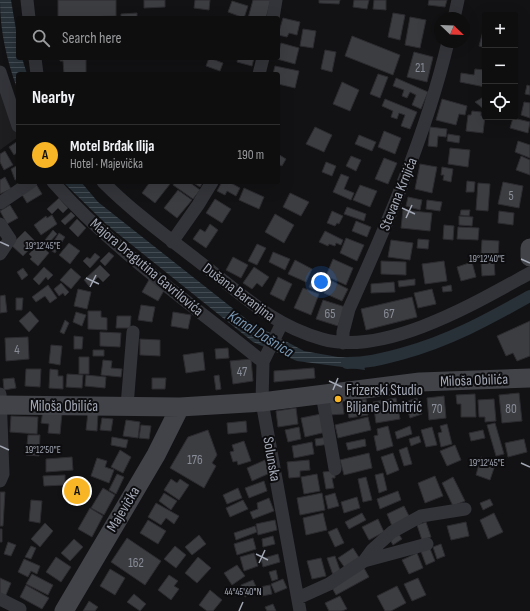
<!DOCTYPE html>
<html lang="en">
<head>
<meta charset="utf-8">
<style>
  body { margin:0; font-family:"Sofia Sans Condensed",sans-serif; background:#1c1c1d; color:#f1f3f6 }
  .controls { position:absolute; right:12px; top:12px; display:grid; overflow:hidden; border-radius:4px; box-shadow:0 4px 16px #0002 }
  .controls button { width:36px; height:36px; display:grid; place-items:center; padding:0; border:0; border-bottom:1px solid #2e2e2f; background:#0e0e0f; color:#f1f3f6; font:20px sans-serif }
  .compass { position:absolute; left:434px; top:12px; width:36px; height:36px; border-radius:50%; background:#0e0e0f; box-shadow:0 4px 16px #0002; rotate:113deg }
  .you { position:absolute; left:321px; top:282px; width:14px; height:14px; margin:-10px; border:3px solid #fff; border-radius:50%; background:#1a73e8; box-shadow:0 0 0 6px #1a73e833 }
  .badge { display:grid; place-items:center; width:26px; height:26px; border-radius:50%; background:#f8b626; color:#111; font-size:13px; font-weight:700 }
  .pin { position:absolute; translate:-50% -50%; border:2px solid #fff; box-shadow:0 1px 4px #0006 }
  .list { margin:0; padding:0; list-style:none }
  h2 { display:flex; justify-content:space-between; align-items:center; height:52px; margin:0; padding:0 16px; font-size:17px }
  h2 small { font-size:13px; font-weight:400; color:#9b9c9e }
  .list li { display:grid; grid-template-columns:26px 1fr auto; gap:12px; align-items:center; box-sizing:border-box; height:60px; padding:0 16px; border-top:1px solid #2e2e2f }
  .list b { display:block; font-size:15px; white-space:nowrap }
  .list p { margin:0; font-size:13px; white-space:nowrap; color:#9b9c9e }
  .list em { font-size:13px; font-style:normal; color:#9b9c9e }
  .icon { flex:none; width:22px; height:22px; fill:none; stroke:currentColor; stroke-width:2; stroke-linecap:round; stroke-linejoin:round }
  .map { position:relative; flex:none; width:530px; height:611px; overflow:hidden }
  .search { position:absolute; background:#0e0e0f; box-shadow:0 4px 16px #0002; left:16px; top:16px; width:264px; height:44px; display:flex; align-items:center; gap:10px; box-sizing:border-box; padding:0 14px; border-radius:4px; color:#9b9c9e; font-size:15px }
  .panel { position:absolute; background:#0e0e0f; box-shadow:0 4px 16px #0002; left:16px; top:72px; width:264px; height:112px; border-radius:4px }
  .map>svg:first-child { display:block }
</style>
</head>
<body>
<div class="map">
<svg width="530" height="611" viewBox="0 0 530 611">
  <defs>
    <pattern id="water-rules" width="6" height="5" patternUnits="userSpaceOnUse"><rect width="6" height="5" fill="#283138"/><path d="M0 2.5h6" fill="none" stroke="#444c53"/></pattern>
  </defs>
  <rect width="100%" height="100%" fill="#121214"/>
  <path fill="#1e1e21" d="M0,84L18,137L0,150Z"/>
  <path fill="url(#water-rules)" d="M0,0H11L18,42V58H22L27,74H18V91C7,61 0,32 0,0Z
    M63,182H81L98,202L250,322L304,351L338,357L362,358L365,370L297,361L253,342L107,225Z"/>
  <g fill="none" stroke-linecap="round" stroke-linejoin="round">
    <path stroke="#283138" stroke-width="12" d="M347,363C368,363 382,359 401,354C449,341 487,320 530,296"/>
  </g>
  <path fill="#3c3d41" stroke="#2c2c30" d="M58,0H116V16L58,18Z
    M144,0H165V7L144,8Z
    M195,0H210L209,10L194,8Z
    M253,0H271L266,18H248Z
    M319,0H340L339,4L319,3Z
    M354,0H369L367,9L353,7Z
    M374,0H386V10L373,9Z
    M429,0H447L445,7L428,5Z
    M232,1L248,6L244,18L228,12Z
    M137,13V18H121V14Z
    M393,13L405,15L400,40L388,37Z
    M410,17L426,20L420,48L405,45Z
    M283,18L300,22L297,35L289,33L287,37L278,35Z
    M303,29L316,31L313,48L300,46Z
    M483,31L485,32V48L479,46Z
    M352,36L400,55L393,75L345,56Z
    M281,43L299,48L295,64L277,59Z
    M325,50L336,52L332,72L321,69Z
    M414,52L433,57L427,82L407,77Z
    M60,58H86V74H64L63,61H60Z
    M209,58L223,63L220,71L206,66Z
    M238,58H254L252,66L237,62Z
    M275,66L299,71L295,88L278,84V74H273Z
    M475,69L485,70V87L460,82L461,73L474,75Z
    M378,74L388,77L380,98L370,94Z
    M396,78L428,92L421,109L412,105L416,95L410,92L407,98L402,96L404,90L393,86Z
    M342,82L359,90L350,111L333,104Z
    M527,85L530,86V95L525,94Z
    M485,96V110L475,102Z
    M385,99L417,112L410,129L401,126L405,115L399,113L397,119L391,117L393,111L382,106Z
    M442,99L467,106L465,115L459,114L456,125L436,120Z
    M524,102L530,103V118L521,115Z
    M472,111L481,112V116H485L483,133L466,131L468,115H471Z
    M513,118L530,122L528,133L510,128Z
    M315,127L332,135L324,152L306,144Z
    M430,127L447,129L446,137L438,136L437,147L428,146Z
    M384,131L401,138L395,154L378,147Z
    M448,134L460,136L459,143L447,141Z
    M359,135L376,142L372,151L355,144Z
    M18,141V152L14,155L9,147Z
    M518,141L530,145V158L515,152Z
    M450,148L470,150L468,167L448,164Z
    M5,151L13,165L4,170L0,162V154Z
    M278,154L286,159L282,166L278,164Z
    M351,156L361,160L356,171L346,166Z
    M521,156L530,160V175L516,170Z
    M384,158L397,163L388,184L375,179Z
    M326,162L336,166L332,176L322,172Z
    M420,164L437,167L432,193L415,189Z
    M18,165V179L15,180L11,169Z
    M442,167L453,169L451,182L443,180L444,175H441Z
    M341,174L349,177L344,189L354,193L351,200L333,192Z
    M5,177L11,189L0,194V180Z
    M467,181L475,182L474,192H466Z
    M150,182H167L170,184L155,203L142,193Z
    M175,182H189L200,190L193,199L173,185Z
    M192,182H203L200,187Z
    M222,182H229L240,188L236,196L227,191L225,195L217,191Z
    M503,182L523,186L519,208L498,204Z
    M478,183L490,184L488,211L476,210Z
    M36,184L42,194L27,203L21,193Z
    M360,185L377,191L370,207L353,200Z
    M244,188L264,197L259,209L239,200Z
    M178,190L192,200L177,218L164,208Z
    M290,193L309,202L301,216L283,207Z
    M408,197L422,200L420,210L406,206Z
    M59,198L68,208L63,213L58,208L52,214L47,209Z
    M215,199L231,209L222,223L206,213Z
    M427,200L442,202L440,211L426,209Z
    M10,205L18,218L7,224L0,211Z
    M347,207L366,214L364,221L344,214Z
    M403,210L432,213L430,231L401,228Z
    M461,210H470L469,216L460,215Z
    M332,211L343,216L339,224L337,223L335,226L327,223Z
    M499,211L514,213L513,225L498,223Z
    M71,212L75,216L65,225L61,221Z
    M275,214L294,225L284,243L265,232Z
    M52,215L57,224L41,235L34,225L46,216L47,218Z
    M459,216L473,217L472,226L459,225Z
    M77,219L86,228L78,237L69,228Z
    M356,221L371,227L367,237L352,231Z
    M210,224L218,230L206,248L193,239L200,229L205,232Z
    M444,225L454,226L453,240L443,239Z
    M458,227L479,228L478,240L457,239Z
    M53,230L57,234L48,244L45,240Z
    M25,231L36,242L23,256L11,245Z
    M325,231L343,240L341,245L336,243L335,246L329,244L328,246L319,242Z
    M59,233L65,237L55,253L49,249Z
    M346,238L364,245L357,261L340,253Z
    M418,239L429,240L428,249L417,248Z
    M391,240L413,243L410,260L388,257Z
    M482,240L499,241L498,256L481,255Z
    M69,243L80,251L70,264L59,255Z
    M39,244L49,253L38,266L30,259L32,257L29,254Z
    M257,244L266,248L257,265L248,261Z
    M109,252L114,256L105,266L100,261Z
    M273,252L290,259L285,270L269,262Z
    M95,253L100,257L90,268L83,261L87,257L90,259Z
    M233,257L248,265L241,278L226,270Z
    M333,259L353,268L346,285L326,276Z
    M295,260L312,269L306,282L288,274Z
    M381,261L406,262V275L381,274Z
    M444,261L447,281L425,284L422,264Z
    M494,261L495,275L482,276L481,262Z
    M472,262L476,277L461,281L457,267Z
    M100,265L110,275L103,282L98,277L89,286L84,280Z
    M44,267L53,275L48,280L46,277L39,285L33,279Z
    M254,267L269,277L262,287L257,283L252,289L243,283Z
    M23,268L28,275L22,280L17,272Z
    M71,268L81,277L71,289L60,280Z
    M278,277L292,284L284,301L270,294Z
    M150,278L166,287L158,301L142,292Z
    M415,279V285L399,287L398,281Z
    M312,280L323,285L320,292L309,287Z
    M330,280L348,289L342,301L324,293Z
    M394,282L395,292L371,293V284Z
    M61,283L69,292L65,296L63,293L59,296L54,289Z
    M48,285L57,298L50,303L45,296L36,302L32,297Z
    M451,285L452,291L443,292L442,287Z
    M303,288L319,294L311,315L294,308Z
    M78,289L91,292L87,309L74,306Z
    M432,289L436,304L418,308L414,293Z
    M5,295L7,312L0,313V296Z
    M412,297L417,317L366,330L361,309Z
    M16,298H23L22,310H16Z
    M323,300L345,307L338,326L316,319Z
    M141,305L155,307L152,322L138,320Z
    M30,311L39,321L29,332L19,321Z
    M88,311H101V317L107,318V330L88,329Z
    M76,312L86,315L82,326L73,322Z
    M173,312L191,315L188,329L171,326Z
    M117,316H131L130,328H116Z
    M65,320L69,323L64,334L60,332Z
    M530,321V356L517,361L513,353L506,356L497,336Z
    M100,332L121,333L120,347L100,346Z
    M74,336L83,337L82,349H74Z
    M28,337L29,359L6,361L5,338Z
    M140,339L160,340V356L140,355Z
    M51,345L62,346L60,365L49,363Z
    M228,348L229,358L216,359L215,349Z
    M93,350H104V356H93Z
    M203,352L205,370L186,373L183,355Z
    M79,357H89V374H79Z
    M251,359L253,381L233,384L230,361Z
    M103,360L112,361L111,368L122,369L121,377L101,375Z
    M314,368L315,378L274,382V371Z
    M26,369H41L40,387L25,386Z
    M50,369L58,370V376H63V389L49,388Z
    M67,374L83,375L82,388L66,387Z
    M86,375L106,377L105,388L85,386Z
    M219,375L221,389L216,390L214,376Z
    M14,378L16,388L4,390L3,379Z
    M152,378H166L165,389H152Z
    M519,393L522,421L502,423L499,395Z
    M475,394L476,417H461V404H457L456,395Z
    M444,396L446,418L429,420L427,398Z
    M342,398L344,414L329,415L328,400Z
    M396,398L400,419L376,423L373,402Z
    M417,398L422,414L410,418L405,402Z
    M366,399L368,415L349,418L346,402Z
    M494,399L496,421L485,422V417H479L478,400Z
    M296,408L298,424L278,427L276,411Z
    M43,411L62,413L60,434L48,433L49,424L41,423Z
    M88,412L98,413L97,431L86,430Z
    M321,414L326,432L305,437L301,418Z
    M11,416L38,417L37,434L10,432Z
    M368,417L371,430L338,438L335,425Z
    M102,418L113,419L111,431L100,430Z
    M126,420L140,422L138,438L123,436Z
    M246,421L247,432L228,434L227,423Z
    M495,423L504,454L496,456L487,425Z
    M447,424L452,444L441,447L438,433L442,432L440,426Z
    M141,425L151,426L149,439L139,438Z
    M388,426L393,446L377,451L374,436L378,435L377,429Z
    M410,426L412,434L397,439L395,432Z
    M299,427L301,439L288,442L285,430Z
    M432,427L437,445L426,447L421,430Z
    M208,430L217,455L212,463L216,466L204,488L170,468L188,437Z
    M483,430L485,438L471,441L469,433Z
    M28,435H40L39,456L26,455Z
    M419,436L421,442L411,446L409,439Z
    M112,437L128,440L126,448L111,445Z
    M328,437L329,444L316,446L315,439Z
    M365,439L366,446L348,450L346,443Z
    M524,439L527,452L508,457L505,443Z
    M244,441L251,461L238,465L237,461L233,462L230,452L234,451L232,445Z
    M312,442L314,454L294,458L292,446Z
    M455,445L461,460L447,466L440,451Z
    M407,447L412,464L404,466L399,450Z
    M120,450L131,457L123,473L111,467Z
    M369,453L372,468L344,475L340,460Z
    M393,453L399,470L387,475L381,457Z
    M72,457L73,470L46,472V459Z
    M481,457L496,462L490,480L476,475Z
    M97,458L107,461L105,467L114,470L109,483L91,476Z
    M265,460L270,473L252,481L247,468Z
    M309,460L310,470L300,471V477L289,478L287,462Z
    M335,471V478H332L334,488L326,489L323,472Z
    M383,473L387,490L379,493L375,475Z
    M117,474L124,477L116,494L109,490Z
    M317,474L320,491L304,494L301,477Z
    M65,475V485L44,486L43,476Z
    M435,476L443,496L425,503L418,483Z
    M366,477L372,500L363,502L358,479Z
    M453,477L465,501L453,506L442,483Z
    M171,479L177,483L180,479L189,485L179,500L164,490Z
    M264,481L267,491L249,498L245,488Z
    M71,484L85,485L84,494L70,493Z
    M103,488L115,495L104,515L91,508Z
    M238,488L242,498L227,504L223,495Z
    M398,491L401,500L380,509L377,499Z
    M0,492H5L3,526H0Z
    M164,493L177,501L171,510L159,501Z
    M322,493L325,510L300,515L297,498Z
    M335,493L339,506L328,509L325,496Z
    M357,497L360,508L344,513L341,502Z
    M269,498L274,511L253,519L250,512L258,509L257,503Z
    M490,499L493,505L483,510L480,503Z
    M31,500L42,501L40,523L29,521Z
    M243,500L248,509L230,517L226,508Z
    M156,503L179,516L174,524L166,518L161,525L148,517Z
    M404,506L410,518L392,526L387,514Z
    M90,508L103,516L92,537L78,529Z
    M323,513L327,530L306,535L303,518Z
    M362,513L366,520L349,529L345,522Z
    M494,513L503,532L488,539L480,520Z
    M378,519L384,532L369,540L362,527Z
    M148,520L166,531L158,544L140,533Z
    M275,520L277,530L258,535L256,524Z
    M426,522L431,537L422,540L417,525Z
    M466,522L469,536L451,540L447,526Z
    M45,523L53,531L40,547L31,539Z
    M255,526L257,532L236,540L234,533Z
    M337,528L344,543L335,547L328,532Z
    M0,529H2V542H0Z
    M398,533L402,539L393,545L389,538Z
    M199,535L206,544L192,555L185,547Z
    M273,536L275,544L263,547L262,539Z
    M127,538L161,561L145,585L111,562Z
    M253,538L256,549L237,555L234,544Z
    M74,539L83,547L70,561L61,553Z
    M8,542L16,545L11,556L4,554Z
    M441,544L445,556L437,559L433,547Z
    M31,546L36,548L31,559L25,557Z
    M175,546L186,555L176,568L164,559Z
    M429,546L435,561L426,565L420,549Z
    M353,548L360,559L345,568L338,558Z
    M254,553L258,566L244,571L240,557Z
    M417,553L423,568L409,574L402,560Z
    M278,554L280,562L263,567L261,559Z
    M335,556L341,573L333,575L327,558Z
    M56,557L71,567L61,582L46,572Z
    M198,557L211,568L197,583L185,573Z
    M321,558L326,576L312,579L307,561Z
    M24,559L40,566L37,574L31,571L28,577L18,572Z
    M237,565L245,576L232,585L224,573Z
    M364,568L369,577L336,595L331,586Z
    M110,569L125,578L115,595L100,586Z
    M276,570L278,579L272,581L269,572Z
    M32,574L53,585L48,595L26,584Z
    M169,575L178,581L174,586L179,589L171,600L158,590Z
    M0,578L11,583L5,597L0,595Z
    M418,578L426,595L412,601L404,584Z
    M283,579L287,588L275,593L271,584Z
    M253,580L258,591L245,597L241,585Z
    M26,585L49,598L42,609L20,597Z
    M270,585L272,594L262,596L260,587Z
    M397,586L406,603L391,611H385L377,596Z
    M210,590L222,600L213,611H207L199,605Z
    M134,594L146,604L140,611L127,602Z
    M340,596L347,609L342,611H329L325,603Z
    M89,601L98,607L95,611H83Z
    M273,604L276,611H267L265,607Z"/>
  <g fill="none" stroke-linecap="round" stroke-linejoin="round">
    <path stroke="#333439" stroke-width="13" d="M27,0L29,18
      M273,18L276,0
      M454,18L458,0
      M35,58L37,74
      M0,72L18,126
      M259,74L263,58
      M53,182C114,251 192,304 263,362
      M103,182C137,216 177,244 215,274C249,301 278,327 322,339C385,357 477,302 530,273
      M0,203L31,182
      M0,224L10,239L0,254
      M172,242L198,205L212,182
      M282,323L263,362L262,402L300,611
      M343,343V332L349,309C388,222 426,135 448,42
      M0,394L3,474L0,481
      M322,394L335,469
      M127,406L133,332
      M364,561L427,544
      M298,598L329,584L364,561L372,550L392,532L421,516L465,509
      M0,599L20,609L19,611"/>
    <path stroke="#414349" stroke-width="19" d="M530,248V257
      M0,405L180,407L262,402L420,382L530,378
      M64,611L156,455L180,407"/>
  </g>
  <path fill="none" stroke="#a3a8b5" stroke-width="1.5" d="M402,208L415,214M406,218L412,205M0,242L9,246M521,259L530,263M86,278L99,284M90,287L96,275M329,381L342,387M333,390L338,378M0,446L9,450M521,463L530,467M256,554L268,560M259,563L265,550M239,611L243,602"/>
  <circle fill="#f8b626" stroke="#0d0d0f" stroke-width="1.5" cx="338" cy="399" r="4"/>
  <g text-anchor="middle" stroke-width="4" stroke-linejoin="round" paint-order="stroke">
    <g font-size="13" fill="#898d98">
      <text x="420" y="72">21</text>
      <text x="511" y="200">5</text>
      <text x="330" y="318">65</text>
      <text x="389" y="318">67</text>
      <text x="17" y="354">4</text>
      <text x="242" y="376">47</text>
      <text x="437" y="413">70</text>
      <text x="511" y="413">80</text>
      <text x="195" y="464">176</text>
      <text x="136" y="567">162</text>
    </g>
    <g font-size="15" fill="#a3a8b5" stroke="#0d0d0f">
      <text transform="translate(398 194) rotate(-68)" y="5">Stevana Krnjića</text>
      <text transform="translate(147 267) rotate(40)" y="5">Majora Dragutina Gavrilovića</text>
      <text transform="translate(239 292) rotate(37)" y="5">Dušana Baranjina</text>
      <text transform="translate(474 380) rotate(-2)" y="5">Miloša Obilića</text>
      <text x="64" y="411">Miloša Obilića</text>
      <text transform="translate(272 459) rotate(80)" y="5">Solunska</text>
      <text transform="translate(123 509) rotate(-59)" y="5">Majevička</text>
    </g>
    <g font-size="15" fill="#a3a8b5" stroke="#0d0d0f" text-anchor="start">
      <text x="346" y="395">Frizerski Studio<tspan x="346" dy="17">Biljane Dimitrić</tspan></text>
    </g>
    <g font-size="16" font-style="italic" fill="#7896b2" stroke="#0d0d0f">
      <text transform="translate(261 333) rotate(32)" y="6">Kanal Dašnica</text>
    </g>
  </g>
  <g font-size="10" text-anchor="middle" fill="#a3a8b5" stroke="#0d0d0f" stroke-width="4" stroke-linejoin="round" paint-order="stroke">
    <text x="43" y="249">19°12'45"E</text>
    <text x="487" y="262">19°12'40"E</text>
    <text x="43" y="453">19°12'50"E</text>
    <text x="487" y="466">19°12'45"E</text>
    <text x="243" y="595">44°45'40"N</text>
  </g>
</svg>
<div class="controls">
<button>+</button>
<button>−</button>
<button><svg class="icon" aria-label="locate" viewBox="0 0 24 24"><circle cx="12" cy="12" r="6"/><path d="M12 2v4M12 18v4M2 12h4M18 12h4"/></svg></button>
</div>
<svg class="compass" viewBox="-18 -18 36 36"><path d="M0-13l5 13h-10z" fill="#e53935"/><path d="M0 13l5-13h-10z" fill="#9b9c9e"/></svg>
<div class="you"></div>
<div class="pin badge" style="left:77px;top:491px">A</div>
<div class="search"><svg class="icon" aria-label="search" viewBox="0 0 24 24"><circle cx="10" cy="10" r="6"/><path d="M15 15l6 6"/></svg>Search here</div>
<section class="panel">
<h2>Nearby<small></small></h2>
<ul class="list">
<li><span class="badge">A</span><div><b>Motel Brđak Ilija</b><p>Hotel · Majevička</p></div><em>190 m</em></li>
</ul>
</section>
</div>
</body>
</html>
